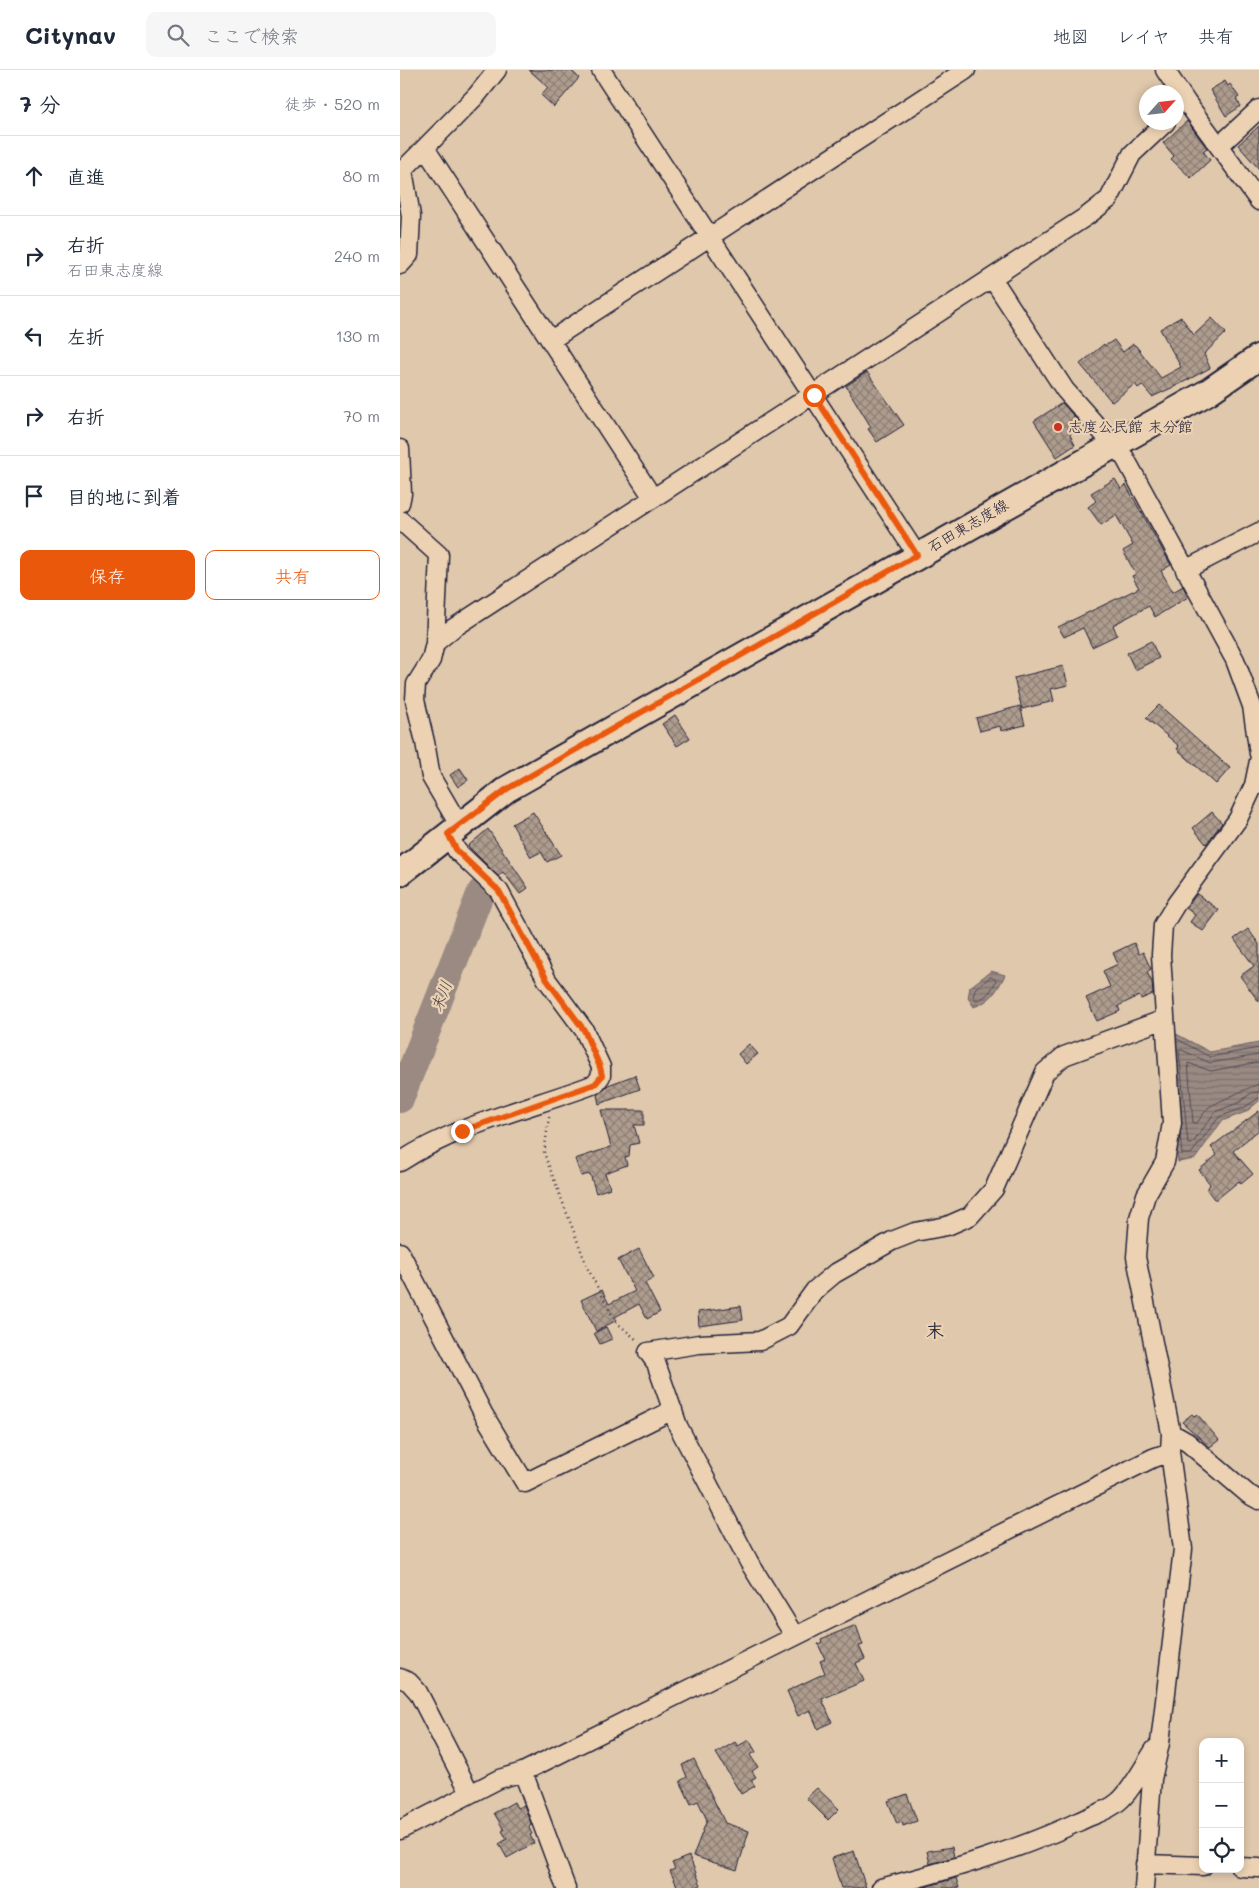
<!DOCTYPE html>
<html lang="ja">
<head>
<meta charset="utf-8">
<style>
  body { margin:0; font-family:Mali,"Klee One",sans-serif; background:#f6f6f7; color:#1f2937 }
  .controls { position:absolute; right:15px; bottom:15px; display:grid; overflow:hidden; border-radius:10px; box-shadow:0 2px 8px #0003 }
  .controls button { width:45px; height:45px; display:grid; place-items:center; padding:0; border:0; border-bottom:1px solid #e0e1e3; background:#fff; color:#1f2937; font:25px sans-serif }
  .compass { position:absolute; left:739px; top:15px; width:45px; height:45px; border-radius:50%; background:#fff; box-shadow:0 2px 8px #0003; rotate:63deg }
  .stop { position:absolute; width:15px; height:15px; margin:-11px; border:4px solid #ea580c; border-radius:50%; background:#fff }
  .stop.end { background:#ea580c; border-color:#fff; box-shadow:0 1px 5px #0008 }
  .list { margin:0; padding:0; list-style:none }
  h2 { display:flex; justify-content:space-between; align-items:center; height:65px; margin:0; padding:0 20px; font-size:21px }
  h2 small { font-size:16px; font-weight:400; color:#747a83 }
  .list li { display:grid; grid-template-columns:32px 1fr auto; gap:15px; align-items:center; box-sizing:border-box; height:80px; padding:0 20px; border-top:1px solid #e0e1e3 }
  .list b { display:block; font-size:19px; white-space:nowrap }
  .list p { margin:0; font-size:16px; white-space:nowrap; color:#747a83 }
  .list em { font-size:16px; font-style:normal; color:#747a83 }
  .actions { display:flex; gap:10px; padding:15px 20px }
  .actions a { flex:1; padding:11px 0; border:1px solid #ea580c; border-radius:10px; text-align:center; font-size:18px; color:#ea580c }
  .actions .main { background:#ea580c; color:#fff }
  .icon { flex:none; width:28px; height:28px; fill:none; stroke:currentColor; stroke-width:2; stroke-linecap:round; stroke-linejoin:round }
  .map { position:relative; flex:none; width:859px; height:1818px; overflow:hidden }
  header { display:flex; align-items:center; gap:30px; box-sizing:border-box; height:70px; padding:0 25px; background:#fff; border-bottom:1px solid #e0e1e3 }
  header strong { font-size:24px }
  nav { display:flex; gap:28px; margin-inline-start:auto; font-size:18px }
  .search { width:350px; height:45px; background:#f6f6f7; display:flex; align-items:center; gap:12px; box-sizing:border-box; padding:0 18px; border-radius:10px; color:#747a83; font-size:19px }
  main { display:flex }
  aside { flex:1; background:#fff }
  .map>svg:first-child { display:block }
</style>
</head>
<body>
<header>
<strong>Citynav</strong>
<div class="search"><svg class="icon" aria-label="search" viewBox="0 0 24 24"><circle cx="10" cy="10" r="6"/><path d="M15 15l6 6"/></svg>ここで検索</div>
<nav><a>地図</a><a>レイヤ</a><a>共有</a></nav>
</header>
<main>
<aside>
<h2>7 分<small>徒歩 · 520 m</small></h2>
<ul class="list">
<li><svg class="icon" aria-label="ahead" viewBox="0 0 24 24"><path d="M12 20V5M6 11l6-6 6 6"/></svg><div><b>直進</b></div><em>80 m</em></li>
<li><svg class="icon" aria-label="right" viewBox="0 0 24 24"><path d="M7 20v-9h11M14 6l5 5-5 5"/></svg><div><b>右折</b><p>石田東志度線</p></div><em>240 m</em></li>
<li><svg class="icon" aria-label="left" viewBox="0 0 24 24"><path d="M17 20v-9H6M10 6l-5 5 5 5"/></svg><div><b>左折</b></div><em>130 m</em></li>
<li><svg class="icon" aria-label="right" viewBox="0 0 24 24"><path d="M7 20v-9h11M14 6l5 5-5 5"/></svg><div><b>右折</b></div><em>70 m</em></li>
<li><svg class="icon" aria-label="arrive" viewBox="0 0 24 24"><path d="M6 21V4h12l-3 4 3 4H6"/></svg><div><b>目的地に到着</b></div></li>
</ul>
<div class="actions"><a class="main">保存</a><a>共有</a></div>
</aside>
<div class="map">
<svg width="859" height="1818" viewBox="0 0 859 1818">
  <defs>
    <pattern id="water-rules" width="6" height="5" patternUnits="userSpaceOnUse" patternTransform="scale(1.25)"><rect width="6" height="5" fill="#9a8a82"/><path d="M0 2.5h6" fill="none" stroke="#7d706c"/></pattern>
    <pattern id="building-cross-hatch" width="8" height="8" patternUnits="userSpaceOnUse" patternTransform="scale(1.25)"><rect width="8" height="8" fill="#ae9c8e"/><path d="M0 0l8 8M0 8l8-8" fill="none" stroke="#8d7f75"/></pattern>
  </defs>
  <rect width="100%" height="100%" fill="#e0c8ac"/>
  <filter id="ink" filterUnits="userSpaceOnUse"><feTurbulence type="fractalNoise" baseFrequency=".02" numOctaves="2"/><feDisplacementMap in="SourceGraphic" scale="10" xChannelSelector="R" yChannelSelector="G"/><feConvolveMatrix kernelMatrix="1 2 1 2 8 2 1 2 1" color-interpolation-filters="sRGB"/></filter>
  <g filter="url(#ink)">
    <path fill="url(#water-rules)" stroke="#6a6066" d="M591,901L605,905C597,921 591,931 574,937L568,928L570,917Z
      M765,958L810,982L859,973V1031L846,1042L822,1051L795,1089L778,1092Z"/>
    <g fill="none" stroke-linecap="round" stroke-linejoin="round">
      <path stroke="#524c57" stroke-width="1" d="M591,907L596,910C593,919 586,929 576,930L573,927L575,919Z
        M777,969L810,987L859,978
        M859,985L810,993L782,980H779L788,1074H792L815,1042L840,1032L851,1023L859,1022
        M859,992L811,1001L788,993L793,1053H797C801,1048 804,1042 809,1037C812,1035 856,1014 859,1014
        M780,1064L782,1084H791L819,1047L843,1038L859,1028"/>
      <path stroke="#9a8a82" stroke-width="28" d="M0,1029L81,822"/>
    </g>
    <path fill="url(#building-cross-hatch)" stroke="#22223b" d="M129,0H171L179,8L154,37L141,25L148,17Z
      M825,11L828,16L830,14L839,27L836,29L841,36L826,46L810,20Z
      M787,51L807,78L803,81L810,90L791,108L771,89L774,86L763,73Z
      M859,56V99L838,75Z
      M781,247L794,265L812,248L826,263L804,284L810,298L780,314L752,327L742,315L738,318L735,314L712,332L680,294L704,274L705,276L714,270L723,282L733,274L736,276L761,308L781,297L760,259Z
      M467,302L504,355L477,372L468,359L471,357L446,316Z
      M662,333L682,355L671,362L670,365L675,375L657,387L634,351Z
      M715,409L721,419L726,415L771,495L761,501L773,522L783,516L788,527L755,547L749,536L713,555L717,565L692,577L683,558L664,567L658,557L739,518L732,506L736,504L723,481L733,475L716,445L701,455L688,437L696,431L691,423Z
      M751,571L759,588L735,600L727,583Z
      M663,596L668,615L651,619L654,631L622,639L614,608Z
      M759,635L830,698L816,714L777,679L779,676L746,648Z
      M620,636L625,655L601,661L600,656L580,661L576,648Z
      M275,645L290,668L277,676L262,654Z
      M60,698L68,710L58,717L50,705Z
      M133,742L161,785L147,792L141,782L131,787L112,754Z
      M812,742L822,753L806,774L793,758Z
      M88,759L128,818L120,824L103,802L98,806L68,776Z
      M797,824L819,840L803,861L790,852L795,845L786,838Z
      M848,859L859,874V932L840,906L854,896L834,869Z
      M734,873L739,884L743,882L751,899L747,902L752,912L753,924L741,929L739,926L718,936L720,941L697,951L686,928L710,917L703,901L718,894L713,883Z
      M349,974L358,984L346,994L338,984Z
      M235,1005L240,1019L199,1034L197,1025L208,1015Z
      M201,1040H244V1055H234L239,1073L230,1075L229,1086L225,1087L227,1095L205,1103L210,1118L196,1123L190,1104L181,1106L175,1089L211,1077Z
      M859,1041V1060L833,1081L853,1104L841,1114L839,1111L817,1129H814L807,1120L810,1114L799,1100L817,1085L811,1077Z
      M239,1179L254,1208L245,1213L260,1242L247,1249L239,1234L215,1247L217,1250L196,1261L181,1230L202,1220L209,1234L235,1221L218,1190Z
      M341,1236L343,1250L299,1256L298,1242Z
      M206,1257L212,1269L200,1274L194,1263Z
      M792,1344L794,1346L797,1344L819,1370L810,1377L782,1352Z
      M456,1555L463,1575L459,1576L465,1589L456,1593L464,1611L422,1629L432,1652L418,1659L410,1640L398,1646L387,1621L425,1603L420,1591L425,1589L418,1574L422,1572L421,1569Z
      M349,1670L356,1682L350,1685L358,1697L352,1701L356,1707L351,1710L355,1716L341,1724L316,1683L335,1672L338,1676Z
      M294,1689L325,1753L349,1761L337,1800L293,1786L307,1750L298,1731L291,1734L280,1711L287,1707L282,1695Z
      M417,1718L439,1739L428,1750L406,1728Z
      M507,1724L517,1751L503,1756L502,1752L497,1754L488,1731Z
      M114,1732L117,1738L124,1735L131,1753L129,1758L132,1764L130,1765L134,1773L107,1788L99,1774L107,1769L102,1761L104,1760L94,1743Z
      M552,1777L554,1787L530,1794L527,1781Z
      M454,1781L466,1818H441L432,1788Z
      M289,1786L301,1815L294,1818H278L270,1801L275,1799L272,1793Z
      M556,1808L559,1818H522L535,1814Z"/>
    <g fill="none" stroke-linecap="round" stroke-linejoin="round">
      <g stroke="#22223b" stroke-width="21">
        <path id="minor" d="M201,0L517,485
          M765,0L787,33L859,131
          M819,76L859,39
          M25,78L253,428
          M0,195L9,185L11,146L3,100L77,25L97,0
          M592,208L665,320L725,388L835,590L852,636L859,684
          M151,270L566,0
          M0,379L2,424L0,433
          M0,450L39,485L35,573L31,590L16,614L15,630L25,672L31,707L59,755
          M785,500L859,462
          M35,573L52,559L687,146L709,129L732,84L766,52
          M0,1092C58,1054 131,1038 195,1014L201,1006V997L184,960L147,910L99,821L57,781L48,764
          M0,1182L84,1345L125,1413L273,1340
          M771,1363L787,1372L848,1424L859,1430
          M394,1565L349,1492L278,1356L256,1293L248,1282L299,1274L360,1271L389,1256L415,1220L434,1204L492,1171L515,1162L547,1156L570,1146L594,1119L645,1002L664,986L765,949
          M0,1608L9,1612L18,1622L70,1723
          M123,1702L166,1818
          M0,1760L99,1709L123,1702L753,1388L770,1382
          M745,1794L803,1796
          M840,1797L859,1798
          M481,1818C549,1800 616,1781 680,1751C692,1745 708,1741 718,1732C731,1722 745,1694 755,1679
          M744,1818L752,1709L760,1673L783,1479L770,1382L771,1363L736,1187L739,1148L746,1125L765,1092L772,1053L761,885L763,855L776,834L838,749L854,715L859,691"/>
      </g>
      <g stroke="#22223b" stroke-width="29">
        <path id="secondary" d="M0,803L107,719L808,322L859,287"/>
      </g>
      <path stroke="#22223b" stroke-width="2.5" stroke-dasharray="1 4" stroke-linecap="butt" d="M149,1047L144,1083L188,1199L215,1251L238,1271"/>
      <use href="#minor" stroke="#ecd2b3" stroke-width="18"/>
      <use href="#secondary" stroke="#ecd2b3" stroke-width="25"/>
    </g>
  </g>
  <g fill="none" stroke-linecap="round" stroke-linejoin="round" filter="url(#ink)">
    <path stroke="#ea580c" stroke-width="6" d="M62,1061L195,1014L202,1006L200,997L184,960L147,910L99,821L57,781L48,764L107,719L517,485L414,325"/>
  </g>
  <circle fill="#c8321e" stroke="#ecd2b3" stroke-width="2" cx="658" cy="357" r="5"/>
  <g text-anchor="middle" stroke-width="4.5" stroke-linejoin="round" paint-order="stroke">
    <g font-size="15" fill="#22223b" stroke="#ecd2b3" text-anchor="start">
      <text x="668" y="362">志度公民館 末分館</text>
    </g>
    <g font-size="15" fill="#22223b" stroke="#ecd2b3">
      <text transform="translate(568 456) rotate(-30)" y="5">石田東志度線</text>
    </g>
    <g font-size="16" font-style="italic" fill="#464150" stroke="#ecd2b3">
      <text transform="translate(41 926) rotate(-69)" y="6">末川</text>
    </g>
    <g font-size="18" font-weight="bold" fill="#22223b" stroke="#ecd2b3">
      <text x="535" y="1267">末</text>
    </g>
  </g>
</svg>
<div class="controls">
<button>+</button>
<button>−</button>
<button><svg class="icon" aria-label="locate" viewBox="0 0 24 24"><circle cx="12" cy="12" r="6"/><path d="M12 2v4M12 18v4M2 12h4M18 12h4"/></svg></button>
</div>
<svg class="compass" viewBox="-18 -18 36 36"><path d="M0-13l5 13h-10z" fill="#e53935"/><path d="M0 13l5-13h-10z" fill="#747a83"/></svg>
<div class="stop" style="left:414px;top:325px"></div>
<div class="stop end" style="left:62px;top:1061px"></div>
</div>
</main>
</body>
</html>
